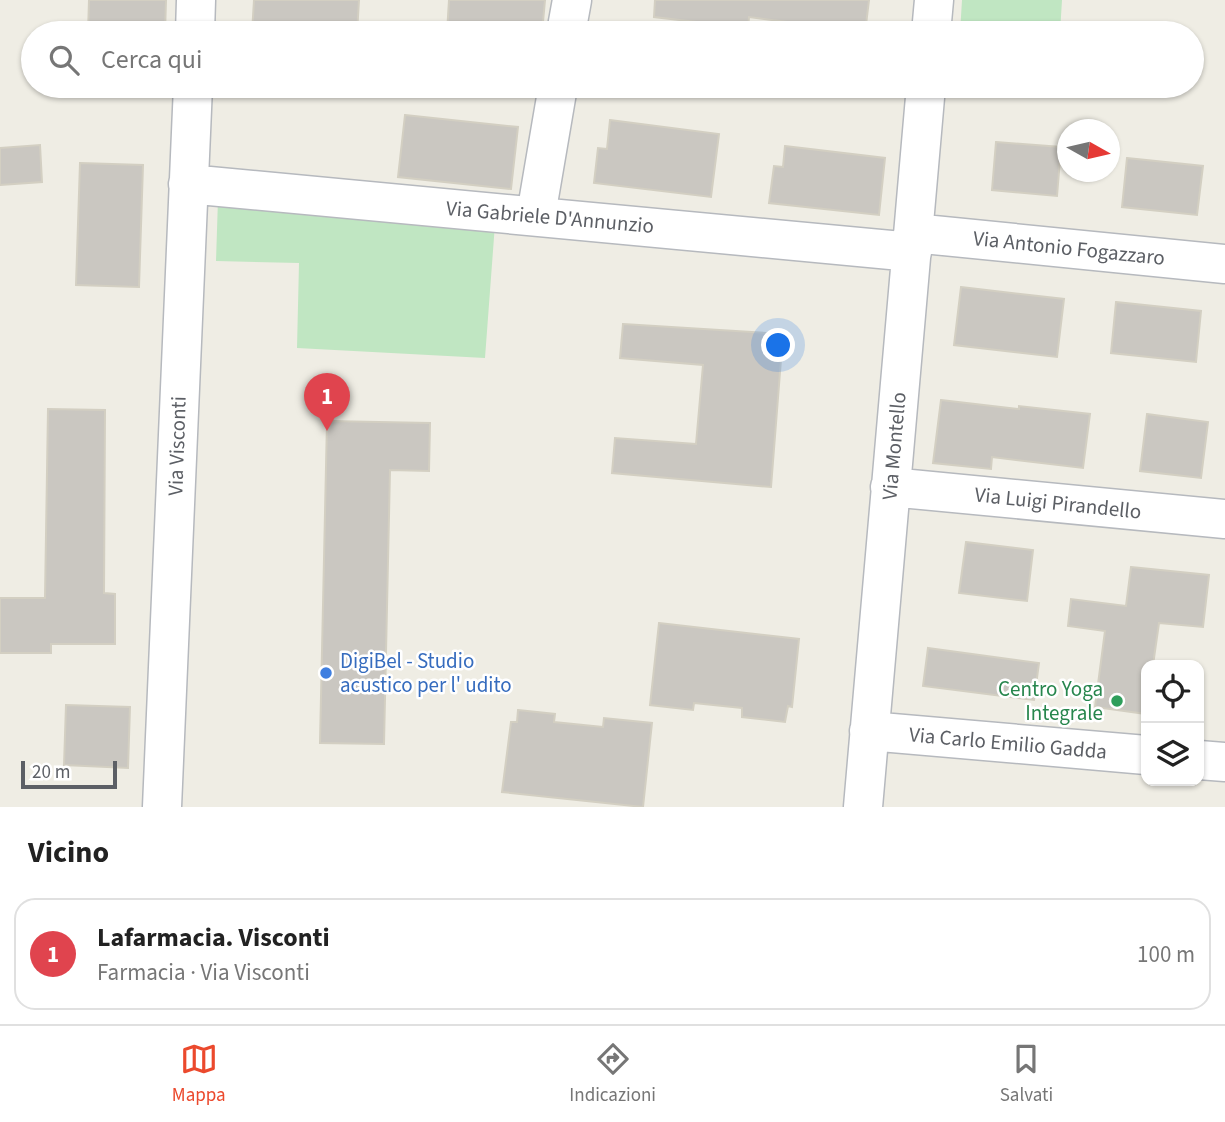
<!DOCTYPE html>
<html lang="it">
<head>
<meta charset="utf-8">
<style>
  body { margin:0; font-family:"Source Sans 3",sans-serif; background:#f6f6f6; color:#222 }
  .controls { position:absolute; right:21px; bottom:21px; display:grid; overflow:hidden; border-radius:14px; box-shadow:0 2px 5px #0004 }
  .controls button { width:63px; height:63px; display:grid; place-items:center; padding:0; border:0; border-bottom:2px solid #e0e0e0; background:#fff; color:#222; font:35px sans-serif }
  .compass { position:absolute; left:1057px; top:119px; width:63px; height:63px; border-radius:50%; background:#fff; box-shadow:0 2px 5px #0004; rotate:98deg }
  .scale { position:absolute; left:21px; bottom:18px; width:96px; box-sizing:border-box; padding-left:7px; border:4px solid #5c5f65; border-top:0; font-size:19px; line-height:24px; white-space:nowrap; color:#5c5f65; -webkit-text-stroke:5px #fff; paint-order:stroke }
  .you { position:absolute; left:779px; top:346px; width:24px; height:24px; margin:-18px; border:5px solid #fff; border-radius:50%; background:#1a73e8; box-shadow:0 0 0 10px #1a73e833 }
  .badge { display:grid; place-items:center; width:46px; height:46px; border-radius:50%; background:#eb492d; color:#fff; font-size:23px; font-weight:700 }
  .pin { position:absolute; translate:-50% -58px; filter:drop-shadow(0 2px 4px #0008) }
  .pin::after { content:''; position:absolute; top:37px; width:24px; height:21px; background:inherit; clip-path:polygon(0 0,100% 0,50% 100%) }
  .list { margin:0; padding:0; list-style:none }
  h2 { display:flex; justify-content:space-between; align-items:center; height:91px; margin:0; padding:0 28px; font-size:30px }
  h2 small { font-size:23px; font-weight:400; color:#767676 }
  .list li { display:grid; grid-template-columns:46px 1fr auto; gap:21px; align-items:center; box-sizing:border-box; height:112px; margin:0 14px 14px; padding:0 14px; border:2px solid #e0e0e0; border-radius:21px }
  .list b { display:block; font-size:26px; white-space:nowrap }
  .list p { margin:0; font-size:23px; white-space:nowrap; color:#767676 }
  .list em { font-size:23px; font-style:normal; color:#767676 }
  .icon { flex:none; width:38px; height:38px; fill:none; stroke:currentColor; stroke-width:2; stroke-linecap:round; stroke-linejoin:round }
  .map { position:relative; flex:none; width:1225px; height:807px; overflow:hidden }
  .search { position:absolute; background:#fff; box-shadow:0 2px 5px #0004; left:21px; right:21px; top:21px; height:77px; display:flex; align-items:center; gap:18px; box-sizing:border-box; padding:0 24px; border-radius:38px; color:#767676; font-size:26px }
  .sheet { height:217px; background:#fff }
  nav { display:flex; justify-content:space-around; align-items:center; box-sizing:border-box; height:98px; border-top:2px solid #e0e0e0; background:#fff; font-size:19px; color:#767676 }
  nav a { display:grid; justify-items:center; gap:4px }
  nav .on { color:#eb492d }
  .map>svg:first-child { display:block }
</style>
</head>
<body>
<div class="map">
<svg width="1225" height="807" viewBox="0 0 1225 807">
  <rect width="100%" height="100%" fill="#efede4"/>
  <path fill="#c0e6c2" d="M962,0H1062L1060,33H960Z
    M218,199L495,224L485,358L297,348L299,263L216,261Z"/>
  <path fill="#cac7c1" stroke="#d3cfc2" stroke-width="2" d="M89,0H166L165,33H88Z
    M254,0H359L357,33H252Z
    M449,0H545L542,33H447Z
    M655,0H869L865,33H810L811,25L749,17L748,28L654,17Z
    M405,115L518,127L511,189L398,177Z
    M610,120L719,134L711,197L594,183L598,148L607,149Z
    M996,142L1061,147L1057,196L992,190Z
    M40,145L42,182L0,185V148Z
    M785,146L885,158L879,215L769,203L774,166L783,167Z
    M1127,158L1203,166L1197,215L1122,207Z
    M80,163L143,165L139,287L76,285Z
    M961,287L1064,299L1057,357L954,345Z
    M1116,302L1201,311L1196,362L1111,353Z
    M623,324L783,334L771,487L612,473L615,438L696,444L703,365L620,358Z
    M941,400L1019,409V406L1090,414L1083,468L992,457L991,469L933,463Z
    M48,409L105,410L104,593L115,594V644H51V653H0V598H45Z
    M1147,414L1208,422L1201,478L1140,471Z
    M327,421L430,423L429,471L390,470L384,744L320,743Z
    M966,542L1033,550L1027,601L959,593Z
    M1131,567L1209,575L1203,627L1159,623L1153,665H1146V714L1095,707L1105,631L1068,626L1071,599L1126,606Z
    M659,623L799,639L792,707L788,706L785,722L742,717V708L694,703L693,710L650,705Z
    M928,648L1039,663L1034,700L923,686Z
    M66,705L130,707L128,768L64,765Z
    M518,710L555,714L554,722L603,727L604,718L652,723L643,807L502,792L511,722H517Z"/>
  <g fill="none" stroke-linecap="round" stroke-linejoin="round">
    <g stroke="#b6b9be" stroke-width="41">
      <path id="minor" d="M195,33L196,0
        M566,33L572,0
        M931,33L934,0
        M188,184L912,252
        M536,215L558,86
        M913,233L1225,264
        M890,487L1225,519
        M869,731L1146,755
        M1199,760L1225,762
        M162,807L193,86
        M863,807L926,86"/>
    </g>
    <use href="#minor" stroke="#fff" stroke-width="38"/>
  </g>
  <circle fill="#3f7fe0" stroke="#fff" stroke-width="2.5" cx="326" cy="673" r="7"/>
  <circle fill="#2e9e5b" stroke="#fff" stroke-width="2.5" cx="1117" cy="701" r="7"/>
  <g text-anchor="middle" stroke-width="5" stroke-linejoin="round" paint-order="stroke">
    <g font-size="21" fill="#5c5f65" stroke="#fff">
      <text transform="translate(550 217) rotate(5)" y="7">Via Gabriele D'Annunzio</text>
      <text transform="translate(1069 248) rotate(6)" y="7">Via Antonio Fogazzaro</text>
      <text transform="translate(177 446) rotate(-88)" y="7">Via Visconti</text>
      <text transform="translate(894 446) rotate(-85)" y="7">Via Montello</text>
      <text transform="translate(1058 503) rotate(6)" y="7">Via Luigi Pirandello</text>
      <text transform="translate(1008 743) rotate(5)" y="7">Via Carlo Emilio Gadda</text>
    </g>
    <g font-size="21" fill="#366cbe" stroke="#fff" text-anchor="start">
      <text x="340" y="668">DigiBel - Studio<tspan x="340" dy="24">acustico per l' udito</tspan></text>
    </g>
    <g font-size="21" fill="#27864d" stroke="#fff" text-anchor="end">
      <text x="1103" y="696">Centro Yoga<tspan x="1103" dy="24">Integrale</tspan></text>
    </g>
  </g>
</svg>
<div class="controls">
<button><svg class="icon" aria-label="locate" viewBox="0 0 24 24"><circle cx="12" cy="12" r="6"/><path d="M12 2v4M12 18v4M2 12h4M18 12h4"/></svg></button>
<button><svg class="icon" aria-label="layers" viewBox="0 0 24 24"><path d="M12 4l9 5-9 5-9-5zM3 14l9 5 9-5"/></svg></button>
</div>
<svg class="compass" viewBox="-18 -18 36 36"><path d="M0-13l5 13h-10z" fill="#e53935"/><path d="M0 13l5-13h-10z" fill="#767676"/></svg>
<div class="scale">20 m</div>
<div class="you"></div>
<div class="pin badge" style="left:327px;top:431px;background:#e0444e">1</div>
<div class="search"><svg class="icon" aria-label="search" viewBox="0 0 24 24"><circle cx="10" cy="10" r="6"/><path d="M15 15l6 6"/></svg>Cerca qui</div>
</div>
<section class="sheet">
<h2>Vicino<small></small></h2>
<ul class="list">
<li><span class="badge" style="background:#e0444e">1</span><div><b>Lafarmacia. Visconti</b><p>Farmacia · Via Visconti</p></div><em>100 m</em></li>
</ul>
</section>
<nav>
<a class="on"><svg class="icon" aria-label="map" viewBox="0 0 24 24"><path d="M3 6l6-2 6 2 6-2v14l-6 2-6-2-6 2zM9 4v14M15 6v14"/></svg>Mappa</a>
<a><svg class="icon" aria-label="directions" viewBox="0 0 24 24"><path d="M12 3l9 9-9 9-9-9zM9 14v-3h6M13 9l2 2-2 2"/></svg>Indicazioni</a>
<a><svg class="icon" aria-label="saved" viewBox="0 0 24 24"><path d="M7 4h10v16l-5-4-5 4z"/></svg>Salvati</a>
</nav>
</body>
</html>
